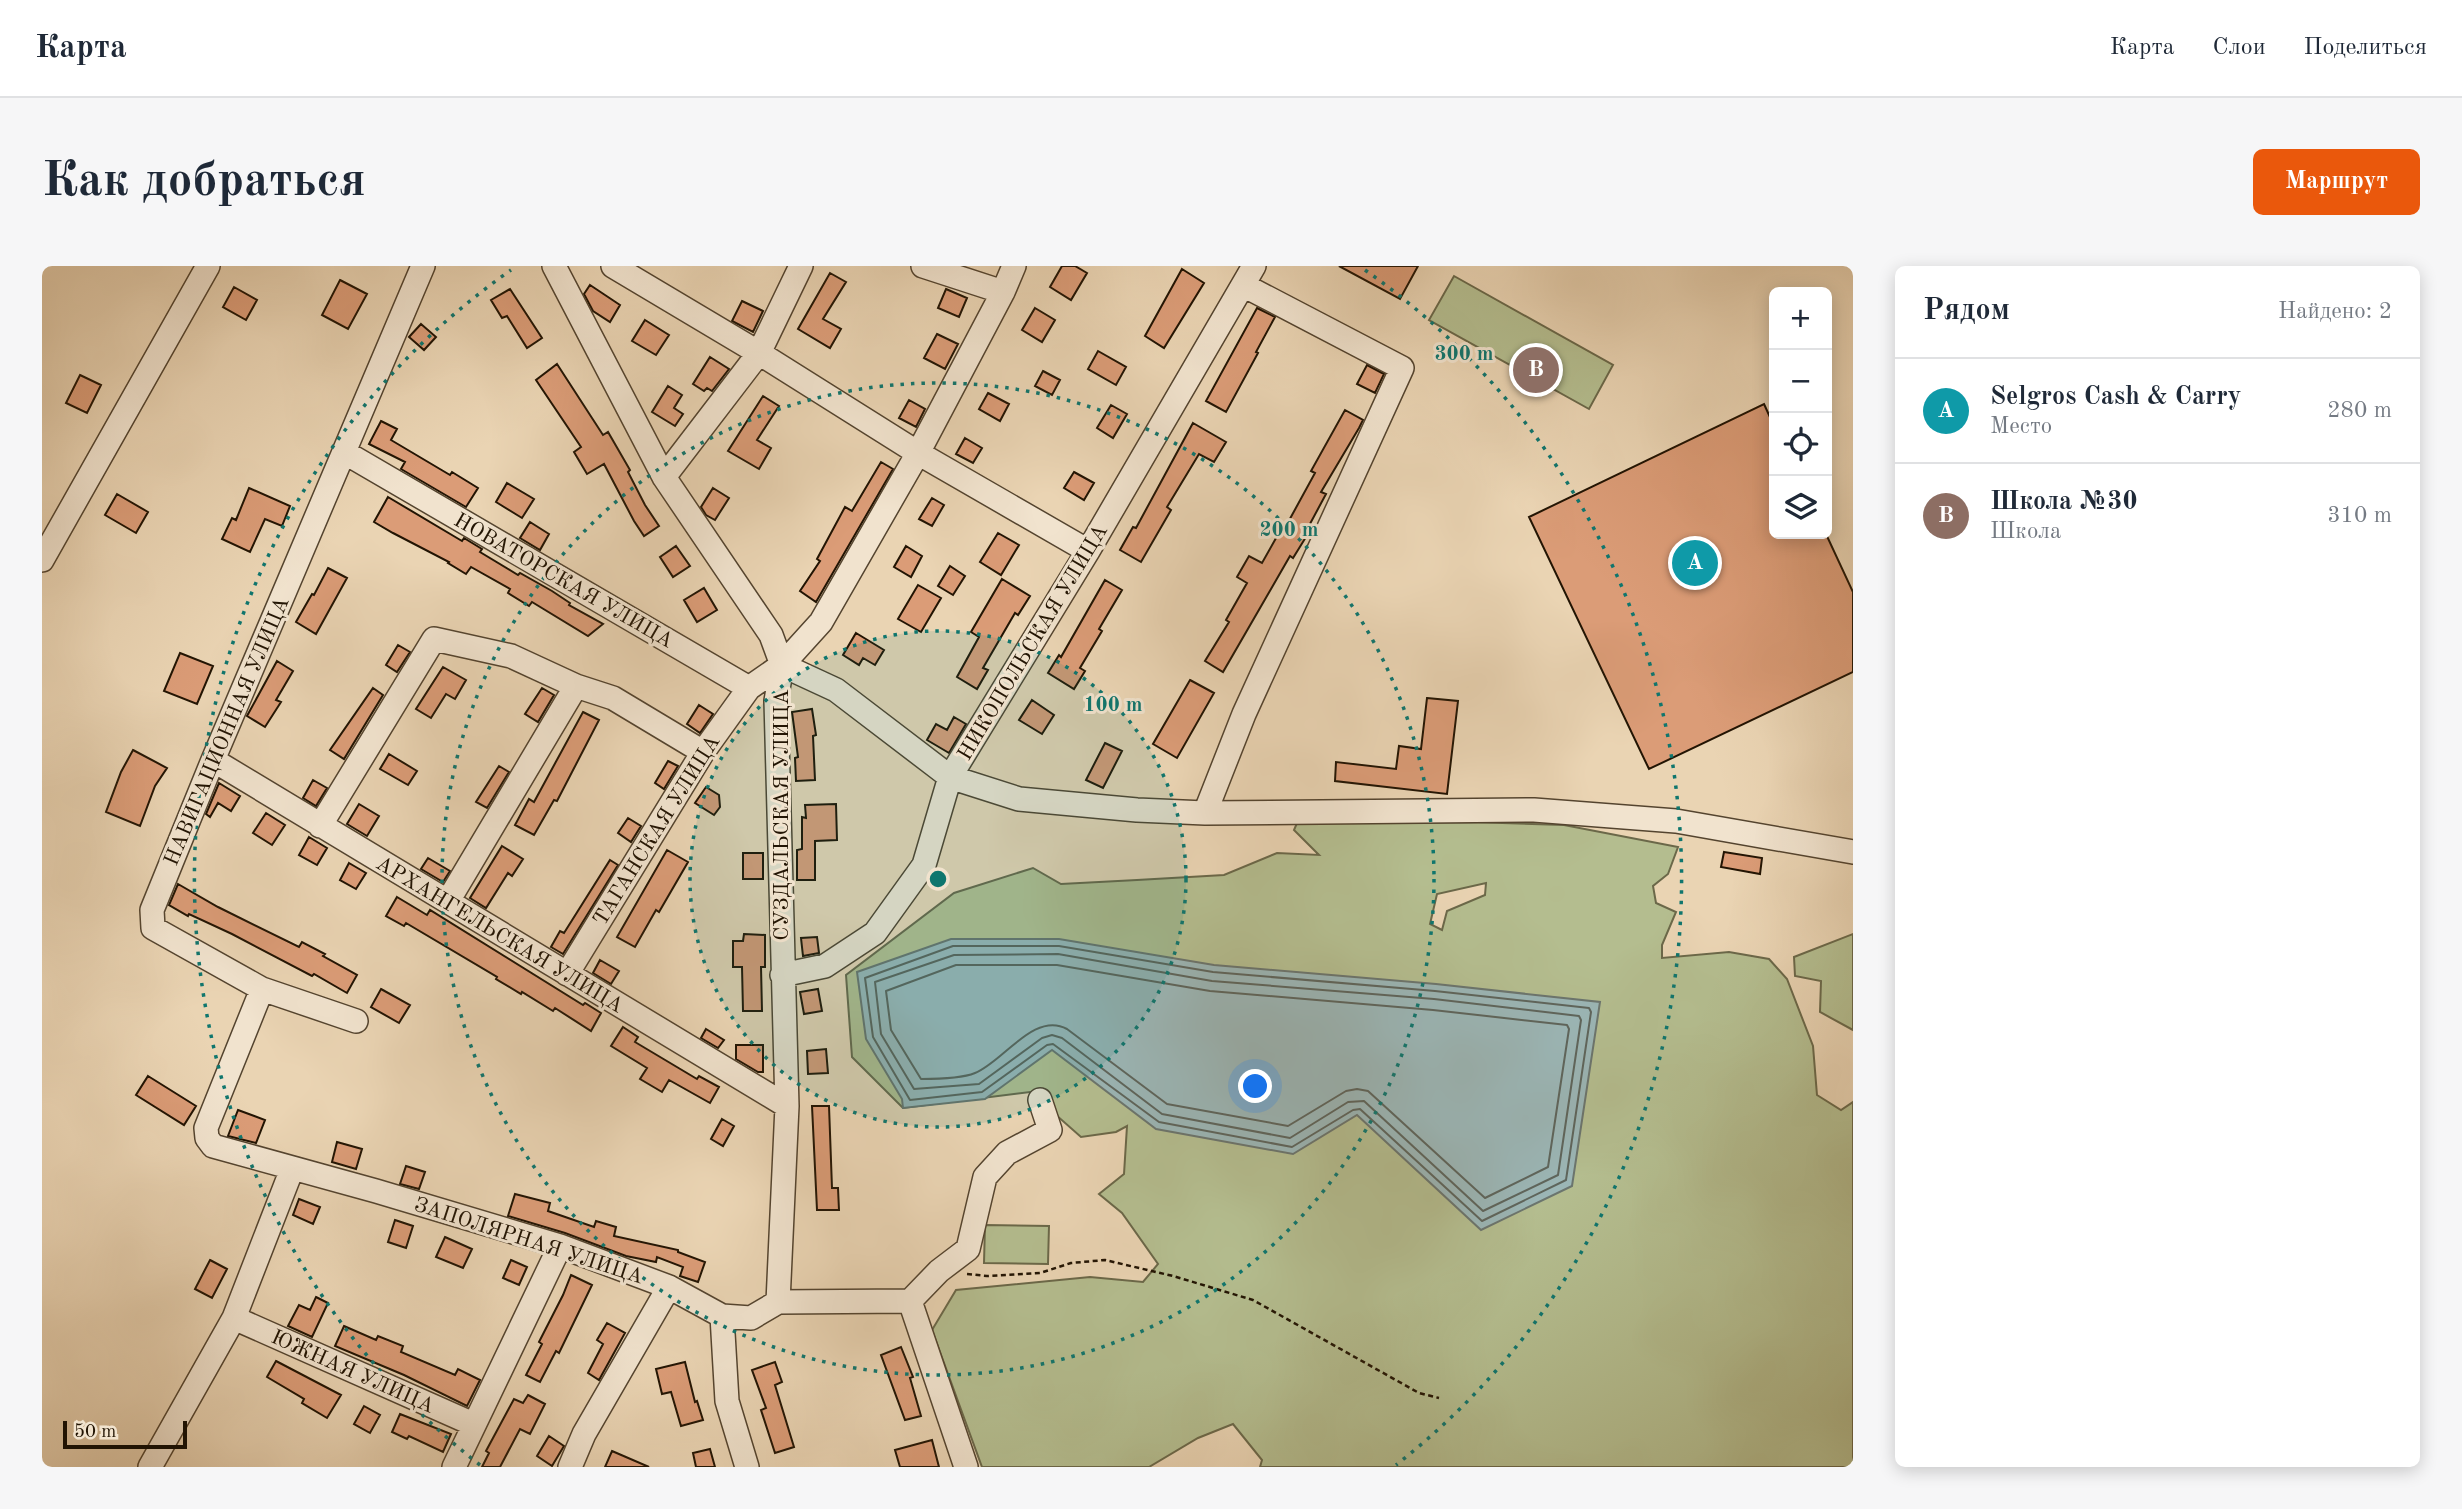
<!DOCTYPE html>
<html lang="ru">
<head>
<meta charset="utf-8">
<style>
  body { margin:0; font-family:"Old Standard TT",serif; background:#f6f6f7; color:#1f2937 }
  .controls { position:absolute; right:21px; top:21px; display:grid; overflow:hidden; border-radius:10px; box-shadow:0 4px 18px #0003 }
  .controls button { width:63px; height:63px; display:grid; place-items:center; padding:0; border:0; border-bottom:2px solid #e0e1e3; background:#fff; color:#1f2937; font:35px sans-serif }
  .scale { position:absolute; left:21px; bottom:18px; width:124px; box-sizing:border-box; padding-left:7px; border:4px solid #221403; border-top:0; font-size:19px; line-height:24px; white-space:nowrap; color:#221403; -webkit-text-stroke:5px #f1e3ce; paint-order:stroke }
  .you { position:absolute; left:1214px; top:821px; width:24px; height:24px; margin:-18px; border:5px solid #fff; border-radius:50%; background:#1a73e8; box-shadow:0 0 0 10px #1a73e833 }
  .badge { display:grid; place-items:center; width:46px; height:46px; border-radius:50%; background:#ea580c; color:#fff; font-size:23px; font-weight:700 }
  .pin { position:absolute; translate:-50% -50%; border:4px solid #fff; box-shadow:0 2px 7px #0006 }
  .list { margin:0; padding:0; list-style:none }
  h2 { display:flex; justify-content:space-between; align-items:center; height:91px; margin:0; padding:0 28px; font-size:30px }
  h2 small { font-size:23px; font-weight:400; color:#747a83 }
  .list li { display:grid; grid-template-columns:46px 1fr auto; gap:21px; align-items:center; box-sizing:border-box; height:105px; padding:0 28px; border-top:2px solid #e0e1e3 }
  .list b { display:block; font-size:26px; white-space:nowrap }
  .list p { margin:0; font-size:23px; white-space:nowrap; color:#747a83 }
  .list em { font-size:23px; font-style:normal; color:#747a83 }
  .icon { flex:none; width:38px; height:38px; fill:none; stroke:currentColor; stroke-width:2; stroke-linecap:round; stroke-linejoin:round }
  .map { position:relative; flex:none; width:1811px; height:1201px; overflow:hidden; border-radius:10px }
  header { display:flex; align-items:center; gap:42px; box-sizing:border-box; height:98px; padding:0 35px; background:#fff; border-bottom:2px solid #e0e1e3 }
  header strong { font-size:33px }
  nav { display:flex; gap:38px; margin-inline-start:auto; font-size:24px }
  .intro { display:flex; align-items:center; justify-content:space-between; box-sizing:border-box; height:168px; padding:0 42px }
  h1 { margin:0; font-size:49px }
  .button { padding:18px 32px; border-radius:10px; background:#ea580c; color:#fff; font-size:24px; font-weight:700 }
  main { display:flex; gap:42px; padding:0 42px }
  aside { flex:1; background:#fff; border-radius:10px; box-shadow:0 4px 18px #0003 }
  .map>svg:first-child { display:block }
</style>
</head>
<body>
<header>
<strong>Карта</strong>
<nav><a>Карта</a><a>Слои</a><a>Поделиться</a></nav>
</header>
<div class="intro"><h1>Как добраться</h1><a class="button">Маршрут</a></div>
<main>
<div class="map">
<svg width="1811" height="1201" viewBox="0 0 1811 1201">
  <rect width="100%" height="100%" fill="#ead4b3"/>
  <filter id="stains"><feTurbulence type="fractalNoise" baseFrequency=".00286" numOctaves="4"/><feColorMatrix values="0 0 0 0 .2 0 0 0 0 .09 0 0 0 0 .02 0 0 0 .5 -.17"/></filter>
  <radialGradient id="worn" r=".72"><stop offset=".6" stop-color="#630" stop-opacity="0"/><stop offset="1" stop-color="#630" stop-opacity=".3"/></radialGradient>
  <path fill="#b4bd8f" stroke="#6b6849" stroke-width="2" fill-rule="evenodd" d="M1412,10L1571,99L1547,143L1387,54Z
    M1429,556L1522,559L1636,581L1626,608L1611,620L1614,637L1634,646L1620,679V692L1687,686L1727,693L1745,713L1771,780L1775,829L1799,844L1811,836V1201H1218L1220,1194L1191,1158L1156,1172L1107,1201H940L890,1064L914,1024L1048,1011L1101,1016L1116,998L1080,947L1057,928L1082,908L1085,860L1074,866L1039,871L988,826L861,842L810,791L804,709L912,627L991,602L1019,618L1095,614L1182,609L1235,587L1277,589L1252,564L1255,557ZM1444,617L1443,629L1405,645L1400,664L1388,658L1395,628Z
    M1811,668V764L1778,746L1779,715L1753,710L1752,691Z
    M943,959L1007,960L1006,998L942,997Z"/>
  <path fill="#9bb6b6" stroke="#6b756e" stroke-width="2" d="M909,673H1017L1172,699L1394,718L1558,736L1530,920L1439,964L1315,849L1251,888L1114,863L1010,784L943,833L861,842L860,833L824,773L815,706Z"/>
  <g fill="none" stroke-linecap="round" stroke-linejoin="round">
    <path stroke="#5e655c" stroke-width="2" d="M911,680H1017L1171,706L1393,725L1547,742L1549,746L1524,914L1440,955L1318,843L1311,844L1250,881L1117,856L1011,778L1005,779L940,826L868,834L831,771L823,712Z
      M1016,688L1170,715L1392,733L1537,750L1539,754L1516,909L1441,945L1322,835L1306,836L1248,872L1120,848L1020,772L1010,769L1000,772L937,818L872,823L839,768L833,716L912,689Z
      M914,699H1015L1168,725L1391,744L1525,759L1527,763L1506,901L1443,932L1326,825L1315,823L1304,825L1246,860L1125,838L1025,763C992,745 961,796 933,807C921,812 893,813 879,813L849,764L844,725Z"/>
  </g>
  <path fill="#db9c77" stroke="#221403" stroke-width="2" d="M1020,0H1033L1045,7L1029,34L1008,21Z
    M1297,0H1376L1358,33Z
    M1140,3L1162,17L1122,82L1103,70Z
    M788,7L804,16L781,53L799,63L788,82L756,63Z
    M298,14L325,28L306,63L280,49Z
    M548,19L578,39L568,56L551,45L542,28Z
    M192,21L215,34L204,54L181,41Z
    M468,23L500,72L485,82L465,50L460,52L449,34Z
    M904,23L925,32L917,51L896,42Z
    M700,35L721,45L711,66L690,55Z
    M993,42L1013,54L1000,76L980,64Z
    M1215,42L1233,51L1214,86L1216,87L1184,146L1164,135Z
    M603,54L627,69L614,89L590,75Z
    M379,58L394,71L382,84L367,71Z
    M895,68L916,78L903,103L882,92Z
    M1056,85L1084,101L1074,119L1046,103Z
    M668,91L687,103L670,125L665,122L662,125L651,118Z
    M515,98L561,169L566,166L588,204L586,206L603,239L617,260L602,270L592,255L562,198L545,208L532,186L539,181L494,114Z
    M1325,99L1342,108L1333,127L1315,118Z
    M1001,105L1018,114L1010,129L993,120Z
    M38,109L59,119L45,147L24,137Z
    M626,120L640,129L632,142L641,148L633,160L610,146Z
    M946,127L967,138L958,155L937,143Z
    M721,130L737,140L715,174L729,182L717,203L686,185Z
    M867,134L883,143L874,161L857,152Z
    M1722,138L1732,160V268H1784L1811,326V406L1607,503L1487,251Z
    M1069,139L1085,148L1071,172L1055,162Z
    M1303,144L1321,154L1317,162L1279,226L1284,228L1262,269L1264,271L1251,292L1248,290L1181,406L1163,395L1187,356L1184,354L1205,317L1195,311L1207,290L1220,297L1242,258L1244,260L1273,207L1269,205Z
    M339,155L355,163L349,174L408,209L410,206L436,222L424,241L359,203L363,196L327,178Z
    M1151,157L1184,176L1172,196L1157,188L1125,241L1129,244L1099,296L1078,284L1091,261L1094,262Z
    M923,172L940,182L931,197L914,188Z
    M839,196L851,203L774,336L758,325L778,295L775,293L803,241L810,245Z
    M1032,206L1052,217L1042,234L1022,222Z
    M465,217L492,233L480,252L454,236Z
    M207,222L248,240L240,260L223,253L208,286L180,273L190,252L194,254Z
    M671,222L687,232L673,254L664,249L659,241Z
    M75,228L106,246L94,267L63,249Z
    M346,231L420,275L422,272L440,283L438,286L476,309L478,307L510,325L528,337L527,339L561,358L546,370L490,336L487,340L466,327L468,323L429,301L424,308L406,297L407,296L351,267L332,256Z
    M890,232L902,239L890,260L877,253Z
    M488,256L507,268L498,284L478,272Z
    M956,267L977,279L959,309L938,296Z
    M634,280L648,300L631,311L618,291Z
    M864,280L880,290L869,311L852,301Z
    M908,300L923,310L911,329L896,320Z
    M286,302L305,312L274,368L254,356L270,328L272,329Z
    M960,313L988,330L976,349L973,347L941,402L946,404L935,423L915,411L937,371L929,366Z
    M1063,314L1080,324L1057,363L1060,365L1038,402L1043,405L1032,423L1006,407L1017,389L1019,391Z
    M876,319L899,332L879,366L856,353Z
    M662,322L675,344L655,356L642,334Z
    M814,367L842,384L833,399L821,392L817,399L801,389Z
    M356,379L368,386L355,406L344,399Z
    M138,387L171,400L155,438L122,425Z
    M235,395L251,405L234,434L239,436L223,461L205,450Z
    M401,401L424,414L413,433L404,428L389,452L374,443Z
    M1148,414L1172,427L1135,492L1111,478Z
    M331,422L341,429L302,493L288,484Z
    M500,422L512,429L496,456L483,448Z
    M1385,432L1416,435L1405,528L1293,515L1294,496L1354,503L1357,480L1379,483Z
    M990,434L1012,449L1000,468L977,454Z
    M657,439L671,448L658,467L645,458Z
    M770,443L774,469L771,470L773,514L754,515L753,492L756,491L750,446Z
    M541,446L557,454L515,535L512,534L492,569L473,559L487,533L492,536Z
    M912,451L924,458L907,487L885,474L894,458L905,464Z
    M1063,477L1080,485L1061,522L1044,514Z
    M91,484L125,502L113,520L98,560L64,546L79,506Z
    M347,488L375,505L366,519L338,503Z
    M626,495L636,500L622,523L613,517Z
    M457,500L467,506L445,542L434,536Z
    M271,514L285,522L274,540L261,532Z
    M177,517L198,530L189,545L176,537L168,551L164,548Z
    M664,521L677,529L678,541L672,549L653,537Z
    M317,538L337,550L325,570L305,558Z
    M794,538L795,574L773,575V614H755V584L760,583V551L764,552L763,539Z
    M224,547L243,559L230,579L211,567Z
    M586,552L599,560L589,576L576,567Z
    M267,571L285,582L275,599L257,589Z
    M460,580L481,593L470,610L466,607L444,642L428,632Z
    M625,584L646,596L617,646L614,644L593,681L575,671Z
    M1682,586L1720,592L1718,608L1679,601Z
    M701,587H721V613H701Z
    M386,592L408,605L401,616L379,603Z
    M568,594L576,599L521,688L509,681L518,665L522,667Z
    M307,597L324,607L314,623L298,614Z
    M136,618L176,641L257,681L260,676L283,688L281,690L315,709L305,727L272,708L270,710L190,668L147,648L146,650L127,639Z
    M355,631L385,649L388,644L541,739L543,737L559,747L549,765L513,742L511,745L480,726L479,728L454,713L455,711L364,657L362,660L344,650Z
    M702,668L723,669V701H719L720,745H701L700,701H691V675H701Z
    M775,671L777,687L761,690L759,672Z
    M558,694L577,705L569,718L551,707Z
    M339,723L368,739L357,757L329,741Z
    M776,723L780,745L762,748L758,726Z
    M581,761L596,771L593,776L655,813L657,810L677,821L668,837L627,814L620,826L598,813L605,802L569,780Z
    M664,763L682,774L676,782L659,772Z
    M694,779H721V806H716L694,793Z
    M784,783L786,807L766,808L765,785Z
    M106,810L154,840L142,859L94,829Z
    M770,840H787L790,922H796L797,944H775Z
    M196,844L223,854L214,877L186,870Z
    M680,853L692,860L681,880L669,873Z
    M295,876L320,883L314,903L290,896Z
    M364,900L383,906L377,923L358,918Z
    M473,928L508,937L506,945L552,961L554,955L574,961L572,970L636,984V986L663,996L656,1016L638,1010L641,1001L615,991L614,996L584,990L523,967L466,950Z
    M257,933L278,941L271,958L251,949Z
    M353,954L371,960L364,982L346,976Z
    M403,971L430,983L421,1002L394,991Z
    M168,994L185,1003L170,1032L153,1023Z
    M469,994L485,1001L477,1019L461,1012Z
    M529,1009L550,1019L517,1087L514,1085L498,1116L484,1109L500,1078L497,1076L521,1029Z
    M274,1031L286,1037L270,1071L246,1060L257,1039L268,1044Z
    M565,1057L583,1067L557,1114L546,1107L561,1078L555,1074Z
    M302,1060L334,1074L336,1070L361,1080L359,1086L413,1109L416,1103L438,1114L425,1140L362,1109L293,1080Z
    M859,1081L871,1111L868,1112L879,1150L863,1154L839,1089Z
    M234,1095L299,1129L285,1152L260,1137L262,1133L225,1111Z
    M643,1096L653,1136L655,1135L661,1154L639,1160L629,1126L620,1128L614,1103Z
    M733,1096L740,1116L733,1119L752,1181L733,1187L719,1144L724,1142L710,1104Z
    M486,1129L503,1138L488,1168L478,1163L458,1201H440L447,1187L444,1185L472,1133L481,1137Z
    M322,1140L338,1149L328,1167L312,1158Z
    M358,1148L409,1168L401,1186L367,1170L365,1173L350,1166Z
    M507,1170L522,1180L510,1200L495,1190Z
    M890,1174L897,1201H858L853,1184Z
    M668,1183L673,1201H654L651,1187Z
    M570,1185L607,1201H563Z"/>
  <g fill="none" stroke-linecap="round" stroke-linejoin="round">
    <g stroke="#54442f" stroke-width="26">
      <path id="minor" d="M381,0L171,494L110,644L111,662L220,723L164,862L165,872L171,880L334,925L518,980L627,1021L680,1050L709,1052L736,1036L868,1035L897,1005L926,983L943,911L965,887L1008,864L998,834
        M512,0L622,211L729,369L740,399
        M571,0L717,87L876,187L1046,285
        M881,0L961,26
        M302,186L707,422L740,399
        M622,211L717,87L759,0
        M0,294L166,0
        M740,399L794,424L908,511L977,533L1095,544L1163,547L1492,544L1634,555L1811,586
        M171,494L745,840
        M1163,547L1202,448L1360,102L1201,19
        M278,560L392,373L469,390L534,420L571,432L661,486
        M406,635L534,420
        M525,708L661,486L707,422
        M740,709L783,700L833,667L882,599L908,511L1046,285L1212,0
        M220,723L314,755
        M868,1035L924,1201
        M736,1036L745,840L734,435L740,399L779,356L876,187L961,26L972,0
        M680,1050L685,1135L705,1201
        M192,1052L431,1158
        M108,1201L192,1052L250,903
        M412,1201L518,980
        M528,1201L542,1168L627,1021"/>
    </g>
    <path stroke="#221403" stroke-width="2.5" stroke-dasharray="5 3.5" stroke-linecap="butt" d="M925,1008L945,1010L998,1007L1029,997L1063,994L1131,1010L1211,1034L1377,1127L1397,1132"/>
    <use href="#minor" stroke="#f1e3ce" stroke-width="23"/>
  </g>
  <circle cx="896" cy="613" r="248" fill="#0f766e" fill-opacity=".12"/>
  <g fill="none" stroke="#0f766e" stroke-width="3.5" stroke-dasharray="3.5 7">
    <circle cx="896" cy="613" r="248"/>
    <circle cx="896" cy="613" r="496"/>
    <path d="M438 1199A744 744 0 0 1 469 4M1323 4A744 744 0 0 1 1354 1199"/>
  </g>
  <g text-anchor="middle" stroke-width="6" stroke-linejoin="round" paint-order="stroke">
    <g font-size="21" fill="#221403" stroke="#f1e3ce">
      <text transform="translate(522 314) rotate(30)" y="7">НОВАТОРСКАЯ УЛИЦА</text>
      <text transform="translate(990 376) rotate(-59)" y="7">НИКОПОЛЬСКАЯ УЛИЦА</text>
      <text transform="translate(184 465) rotate(-67)" y="7">НАВИГАЦИОННАЯ УЛИЦА</text>
      <text transform="translate(739 549) rotate(-90)" y="7">СУЗДАЛЬСКАЯ УЛИЦА</text>
      <text transform="translate(614 564) rotate(-58)" y="7">ТАГАНСКАЯ УЛИЦА</text>
      <text transform="translate(458 668) rotate(31)" y="7">АРХАНГЕЛЬСКАЯ УЛИЦА</text>
      <text transform="translate(487 974) rotate(18)" y="7">ЗАПОЛЯРНАЯ УЛИЦА</text>
      <text transform="translate(311 1105) rotate(24)" y="7">ЮЖНАЯ УЛИЦА</text>
    </g>
  </g>
  <circle cx="896" cy="613" r="10" fill="#0f766e" stroke="#f1e3ce" stroke-width="3.5"/>
  <g font-size="21" text-anchor="middle" font-weight="bold" fill="#0f766e" stroke="#f1e3ce" stroke-width="6" stroke-linejoin="round" paint-order="stroke">
    <text x="1422" y="94">300 m</text>
    <text x="1247" y="270">200 m</text>
    <text x="1071" y="445">100 m</text>
  </g>
  <rect width="100%" height="100%" filter="url(#stains)"/>
  <rect width="100%" height="100%" fill="url(#worn)"/>
</svg>
<div class="controls">
<button>+</button>
<button>−</button>
<button><svg class="icon" aria-label="locate" viewBox="0 0 24 24"><circle cx="12" cy="12" r="6"/><path d="M12 2v4M12 18v4M2 12h4M18 12h4"/></svg></button>
<button><svg class="icon" aria-label="layers" viewBox="0 0 24 24"><path d="M12 4l9 5-9 5-9-5zM3 14l9 5 9-5"/></svg></button>
</div>
<div class="scale">50 m</div>
<div class="you"></div>
<div class="pin badge" style="left:1653px;top:297px;background:#0f9aa8">A</div>
<div class="pin badge" style="left:1494px;top:104px;background:#8d6e63">B</div>
</div>
<aside>
<h2>Рядом<small>Найдено: 2</small></h2>
<ul class="list">
<li><span class="badge" style="background:#0f9aa8">A</span><div><b>Selgros Cash &amp; Carry</b><p>Место</p></div><em>280 m</em></li>
<li><span class="badge" style="background:#8d6e63">B</span><div><b>Школа №30</b><p>Школа</p></div><em>310 m</em></li>
</ul>
</aside>
</main>
</body>
</html>
